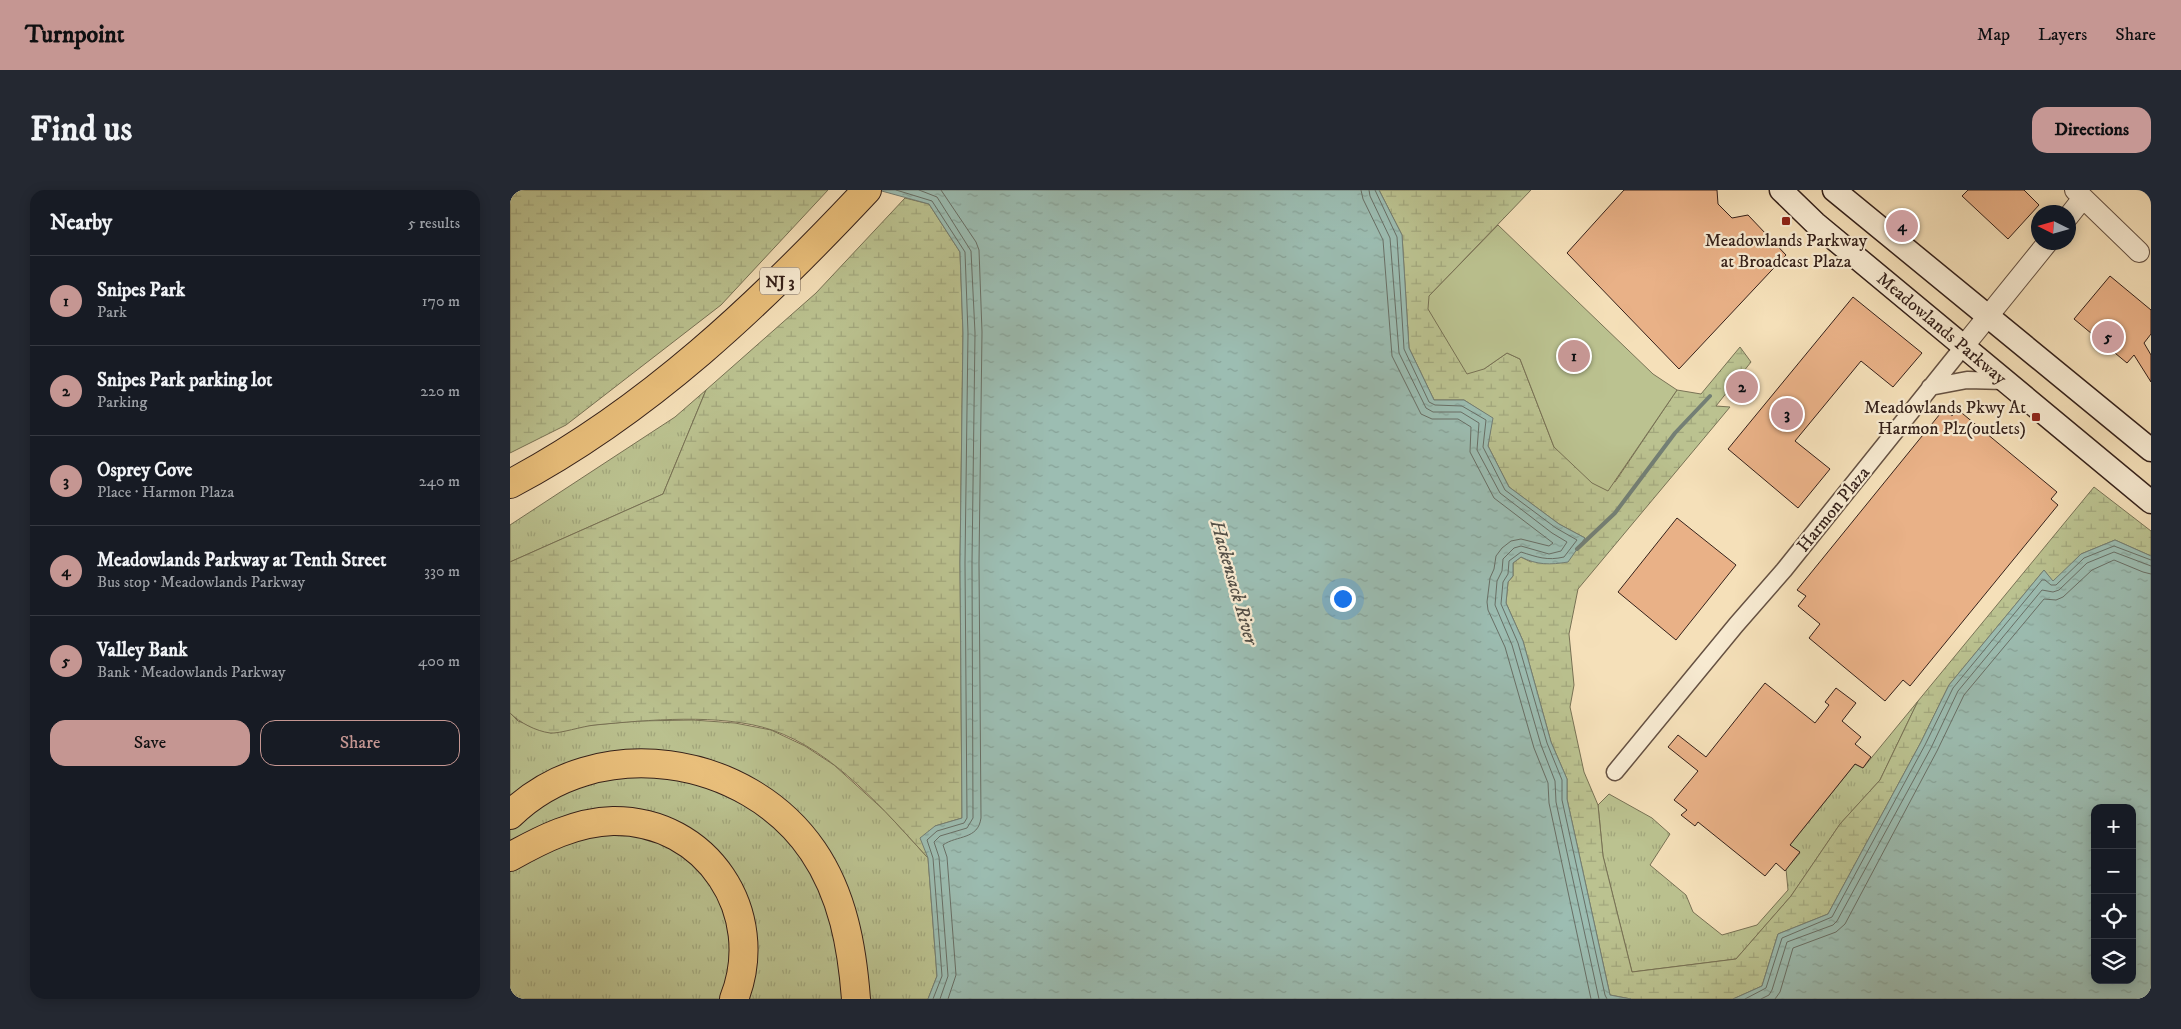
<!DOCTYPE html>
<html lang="en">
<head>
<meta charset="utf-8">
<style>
  body { margin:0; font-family:"IM FELL DW Pica",serif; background:#242831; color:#f1f3f6 }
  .controls { position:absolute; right:15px; bottom:15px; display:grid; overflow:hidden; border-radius:10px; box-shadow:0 2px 12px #0003 }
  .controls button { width:45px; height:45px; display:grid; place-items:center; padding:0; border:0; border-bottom:1px solid #363941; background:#171b24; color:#f1f3f6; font:25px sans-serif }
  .compass { position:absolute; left:1521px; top:15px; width:45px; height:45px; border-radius:50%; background:#171b24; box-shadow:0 2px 12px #0003; rotate:275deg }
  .you { position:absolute; left:832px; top:408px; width:18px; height:18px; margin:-12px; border:4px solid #fff; border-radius:50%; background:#1a73e8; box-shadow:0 0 0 8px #1a73e833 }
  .badge { display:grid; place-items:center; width:32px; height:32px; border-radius:50%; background:#c59692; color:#111; font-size:16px; font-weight:700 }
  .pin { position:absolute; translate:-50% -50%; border:2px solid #fff; box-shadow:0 1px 5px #0006 }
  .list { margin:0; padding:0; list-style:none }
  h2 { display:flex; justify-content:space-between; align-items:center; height:65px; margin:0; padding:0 20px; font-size:21px }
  h2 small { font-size:16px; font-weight:400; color:#9ea1a6 }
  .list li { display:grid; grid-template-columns:32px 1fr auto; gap:15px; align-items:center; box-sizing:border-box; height:90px; padding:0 20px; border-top:1px solid #363941 }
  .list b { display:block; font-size:19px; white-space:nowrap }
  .list p { margin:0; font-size:16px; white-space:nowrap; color:#9ea1a6 }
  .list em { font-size:16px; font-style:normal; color:#9ea1a6 }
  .actions { display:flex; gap:10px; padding:15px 20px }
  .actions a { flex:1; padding:11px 0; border:1px solid #c59692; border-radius:15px; text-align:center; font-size:18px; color:#c59692 }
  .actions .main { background:#c59692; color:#111 }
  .icon { flex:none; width:28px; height:28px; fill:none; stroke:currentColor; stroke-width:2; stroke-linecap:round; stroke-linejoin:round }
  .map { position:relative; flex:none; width:1641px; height:809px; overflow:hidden; border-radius:15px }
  header { display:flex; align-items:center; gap:30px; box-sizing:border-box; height:70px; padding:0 25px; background:#c59692; color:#111 }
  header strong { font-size:24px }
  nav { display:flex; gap:28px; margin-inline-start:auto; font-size:18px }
  .intro { display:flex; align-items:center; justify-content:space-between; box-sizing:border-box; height:120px; padding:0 30px }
  h1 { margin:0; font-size:35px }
  .button { padding:12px 22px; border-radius:15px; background:#c59692; color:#111; font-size:18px; font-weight:700 }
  main { display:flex; gap:30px; padding:0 30px }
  aside { flex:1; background:#171b24; border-radius:15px; box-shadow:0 2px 12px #0003 }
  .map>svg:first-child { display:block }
</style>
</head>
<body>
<header>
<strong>Turnpoint</strong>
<nav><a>Map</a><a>Layers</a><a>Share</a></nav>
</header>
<div class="intro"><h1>Find us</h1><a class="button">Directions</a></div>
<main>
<aside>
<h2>Nearby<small>5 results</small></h2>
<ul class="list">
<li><span class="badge">1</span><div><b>Snipes Park</b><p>Park</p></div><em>170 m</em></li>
<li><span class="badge">2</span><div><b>Snipes Park parking lot</b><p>Parking</p></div><em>220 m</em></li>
<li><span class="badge">3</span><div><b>Osprey Cove</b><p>Place · Harmon Plaza</p></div><em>240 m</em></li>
<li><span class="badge">4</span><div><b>Meadowlands Parkway at Tenth Street</b><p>Bus stop · Meadowlands Parkway</p></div><em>330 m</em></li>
<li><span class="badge">5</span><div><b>Valley Bank</b><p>Bank · Meadowlands Parkway</p></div><em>400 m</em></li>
</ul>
<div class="actions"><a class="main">Save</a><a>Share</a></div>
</aside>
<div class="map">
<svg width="1641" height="809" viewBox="0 0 1641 809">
  <defs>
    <pattern id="grass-tufts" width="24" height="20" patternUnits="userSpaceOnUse" patternTransform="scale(1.25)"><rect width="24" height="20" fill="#bbc290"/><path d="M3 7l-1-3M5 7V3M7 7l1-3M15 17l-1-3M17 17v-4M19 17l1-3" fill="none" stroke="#a1a67c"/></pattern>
    <pattern id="wetland-marsh" width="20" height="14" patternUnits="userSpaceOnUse" patternTransform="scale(1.25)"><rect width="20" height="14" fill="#bbc290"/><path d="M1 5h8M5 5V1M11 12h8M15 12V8" fill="none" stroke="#a1a67c"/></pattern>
    <pattern id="water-ripples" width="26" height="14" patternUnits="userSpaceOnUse" patternTransform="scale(1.25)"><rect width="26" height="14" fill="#9cbdb2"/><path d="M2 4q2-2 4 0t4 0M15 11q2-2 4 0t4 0" fill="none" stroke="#87a298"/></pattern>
  </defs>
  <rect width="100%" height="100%" fill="#f5e0b9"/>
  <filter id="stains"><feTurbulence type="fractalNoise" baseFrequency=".004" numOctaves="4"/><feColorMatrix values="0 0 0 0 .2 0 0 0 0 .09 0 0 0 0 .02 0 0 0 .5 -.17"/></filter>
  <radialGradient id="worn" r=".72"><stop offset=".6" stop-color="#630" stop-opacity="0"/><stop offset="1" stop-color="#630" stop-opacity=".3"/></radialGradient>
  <path fill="url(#grass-tufts)" stroke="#787255" d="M196,200L153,304L0,372V335L165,227Z
    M1408,511L1370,590L1330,634L1281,706L1226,769L1122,782L1093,666L1088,615L1099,604L1142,628L1160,644L1140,675L1176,705L1183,722L1212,745L1247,735L1278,700L1276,679L1290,663L1280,655L1345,574L1353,578Z
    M0,523L8,531L41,543L71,536L127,531L183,530L225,533L261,540L295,556L324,575L376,622L418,668L427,786L418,809H0Z"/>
  <path fill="url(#wetland-marsh)" stroke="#787255" d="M0,0H318L211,115L56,235L0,263Z
    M869,0H1021L919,106L974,179L997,163L1010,169L1044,257L1105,292L1167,200L1191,204L1230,157L1241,172L1206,216L1220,217L1068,399L1059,444L1064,495L1060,517L1074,582L1088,615L1093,666L1122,782L1226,769L1281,706L1330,634L1370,590L1408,511L1584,297L1641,341V366L1605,350L1571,364L1543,392L1534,380L1439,495L1411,552L1318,724L1268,744L1252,796L1223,809H1121L1100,805L1057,609V589L1041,552L1013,451L996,413L998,392L1003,386V373L1011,367L1021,372L1075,348L1049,334L999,297L978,256L982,228L954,210H924L899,158L892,45Z
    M395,8L419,14L450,62L453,143L450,373L452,628L425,636L418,668C375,621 324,561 262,540C211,523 137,530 85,535C73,536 49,544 40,543C26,541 10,533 0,523V372L153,304L196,200L306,103Z"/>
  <path fill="#bbc290" stroke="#787255" d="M988,35L1143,184L1167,200L1098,301L1082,293L1044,257L1010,169L997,163L974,179L957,184L918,119L919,106Z"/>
  <path fill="url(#water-ripples)" stroke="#737f75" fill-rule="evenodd" d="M368,0H869L892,45L899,158L924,210H954L983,228L978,256L999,297L1049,334L1075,348L1058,372C1040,375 1027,375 1011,367L1003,373V386L998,392L996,413L1013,451L1041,552L1057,589V609L1100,805L1121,809H418L427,786L418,668L410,648L425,636L452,628L450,373L453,143L450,62L419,14Z
    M1605,350L1641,366V809H1223L1252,796L1268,744L1318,724L1411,552L1439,495L1534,380L1543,391L1571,364ZM1585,618H1622V790H1585Z"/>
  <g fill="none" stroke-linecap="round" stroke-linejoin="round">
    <path stroke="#686f66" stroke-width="1" d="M386,0L422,11L455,62L458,143L455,373L457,628L454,633L427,641L417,650L423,668L432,786L423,809
      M409,0L427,7L461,61L465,143L462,373L463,628L457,638L430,646L424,652L429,667L438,786L430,809
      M431,0L466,52L469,60L472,142L469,373L471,628C468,650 447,645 433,655L437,667L446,785L438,809
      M851,0L853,9L873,50L882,166L911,224L922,229H948L961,237L960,262L984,308L1043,353L1039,356L1011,349L1001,351L992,358L986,366L984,379L980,388L977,412L978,420L995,457L1024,558L1038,593L1039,613L1081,809
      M859,0L860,6L880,48L889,163L916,218L923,222H951L969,233L967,260L990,303L1042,343L1057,352L1051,361L1039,364L1011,356L1004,358L993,369L992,381L987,391L985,415L1002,455L1031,555L1045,591L1046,612L1089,809
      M865,0L887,47L894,159L919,212L925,215L952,216L976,230L973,257L995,300L1046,338L1067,350L1054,367C1037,371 1027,367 1011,362L999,371L998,384L993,392L991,414L1008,453L1037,553L1052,590V610L1095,805L1097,809
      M1235,809L1256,798L1272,748L1322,727L1415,555L1443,498L1532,390H1535L1541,395H1546L1574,368L1604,356L1641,370
      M1251,809L1259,805L1262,800L1277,752L1323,735L1327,731L1421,558L1448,501L1532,400L1543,402L1549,400L1577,373L1604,362L1641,376
      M1265,809L1270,802L1283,758L1326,742L1335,734L1427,561L1454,505L1534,409L1546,410L1553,407L1582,380L1604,370L1633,382L1641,384"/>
    <path stroke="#737f75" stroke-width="4" d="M1067,359L1105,323L1165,243L1200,206"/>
  </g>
  <path fill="#e9b187" stroke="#35211a" d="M1114,0H1207L1208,14L1222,28L1238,25L1276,65L1169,179L1057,63Z
    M1458,0H1514L1529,15L1498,49L1452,6Z
    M1600,86L1641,120V144L1634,153L1641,165V192L1624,165L1617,173L1564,129Z
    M1343,107L1412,163L1383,197L1351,171L1285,251L1320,279L1288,318L1218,259Z
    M1434,219L1442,226L1447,219L1547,302L1541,309L1548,315L1400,496L1393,490L1375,511L1299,448L1310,434L1288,416L1296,406L1287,400Z
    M1167,328L1226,375L1166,450L1108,402Z
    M1255,493L1305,533L1319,515L1315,512L1326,498L1346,513L1332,531L1351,547L1345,554L1361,567L1353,578L1345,574L1280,655L1290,662L1275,681L1266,673L1255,686L1188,632L1185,636L1171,625L1177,620L1164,610L1188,581L1158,557L1168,545L1196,567Z"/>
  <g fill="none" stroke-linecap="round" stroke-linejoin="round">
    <g stroke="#655142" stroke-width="19">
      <path id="minor" d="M1420,197L1457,190L1495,191
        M1105,582L1226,435L1274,380L1453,157"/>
    </g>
    <g stroke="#655142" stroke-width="22">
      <path id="tertiary" d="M1565,0L1629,62
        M1558,27L1573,8
        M1453,157L1538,52"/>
    </g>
    <g stroke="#35211a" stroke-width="25">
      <path id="secondary" d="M1271,0L1305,33L1641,312
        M1324,0L1641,260"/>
    </g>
    <g stroke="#35211a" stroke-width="30">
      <path id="motorway" d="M0,294C138,221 251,113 357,0
        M0,625C86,541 237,564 303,661C333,705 342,757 346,809
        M0,667C32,649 66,632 103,631C197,630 258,723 224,809"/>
    </g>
    <use href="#minor" stroke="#f8ebd2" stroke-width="16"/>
    <use href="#tertiary" stroke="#f8ebd2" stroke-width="20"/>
    <use href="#secondary" stroke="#f8ebd2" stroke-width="22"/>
    <use href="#motorway" stroke="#eac07c" stroke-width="28"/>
  </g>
  <g fill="#8f2418" stroke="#f8ebd2" stroke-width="2">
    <rect x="1271" y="26" width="10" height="10" rx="2.5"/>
    <rect x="1521" y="222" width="10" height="10" rx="2.5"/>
  </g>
  <g text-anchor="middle" stroke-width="4.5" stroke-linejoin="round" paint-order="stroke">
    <rect fill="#f8ebd2" stroke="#705e51" stroke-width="1" x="250" y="77.5" width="40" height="27" rx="4"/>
    <g font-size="16" font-weight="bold" fill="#35211a">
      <text x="270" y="97">NJ 3</text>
    </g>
    <g font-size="18" fill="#35211a" stroke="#f8ebd2">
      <text x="1276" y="56">Meadowlands Parkway<tspan x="1276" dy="21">at Broadcast Plaza</tspan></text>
      <text x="1516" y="223" text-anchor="end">Meadowlands Pkwy At<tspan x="1516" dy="21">Harmon Plz(outlets)</tspan></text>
    </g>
    <g font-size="18" fill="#35211a" stroke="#f8ebd2">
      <text transform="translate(1432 138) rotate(40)" y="6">Meadowlands Parkway</text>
      <text transform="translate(1323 319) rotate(-51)" y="6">Harmon Plaza</text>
    </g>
    <g font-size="19" font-style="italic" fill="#545048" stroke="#f8ebd2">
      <text transform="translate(725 392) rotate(74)" y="7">Hackensack River</text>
    </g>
  </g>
  <rect width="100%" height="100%" filter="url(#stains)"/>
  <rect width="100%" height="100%" fill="url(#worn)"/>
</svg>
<div class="controls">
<button>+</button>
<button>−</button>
<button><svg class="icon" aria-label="locate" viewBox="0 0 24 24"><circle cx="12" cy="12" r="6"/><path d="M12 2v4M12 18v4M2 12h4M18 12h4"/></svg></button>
<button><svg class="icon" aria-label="layers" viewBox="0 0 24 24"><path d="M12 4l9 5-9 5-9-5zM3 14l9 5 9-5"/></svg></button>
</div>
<svg class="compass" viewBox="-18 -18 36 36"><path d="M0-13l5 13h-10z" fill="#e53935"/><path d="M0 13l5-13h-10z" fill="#9ea1a6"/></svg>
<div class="you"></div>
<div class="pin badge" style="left:1064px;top:166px">1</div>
<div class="pin badge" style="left:1232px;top:197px">2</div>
<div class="pin badge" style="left:1277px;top:224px">3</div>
<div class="pin badge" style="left:1392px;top:36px">4</div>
<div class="pin badge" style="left:1598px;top:147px">5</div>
</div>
</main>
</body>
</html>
